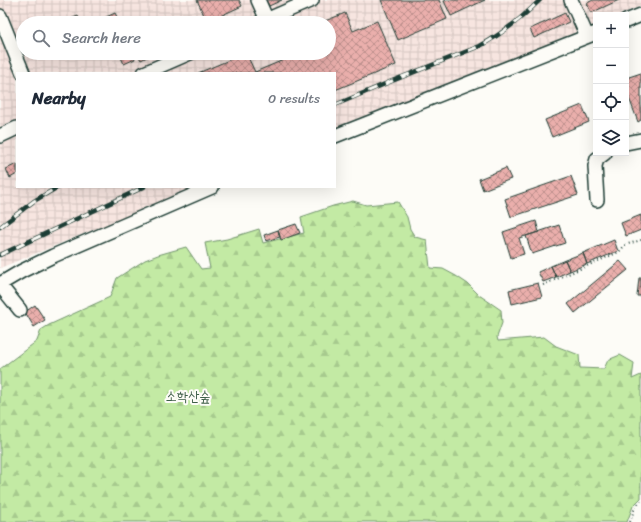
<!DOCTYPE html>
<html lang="en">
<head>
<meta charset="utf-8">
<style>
  body { margin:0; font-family:Sriracha,"Poor Story",sans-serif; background:#f6f6f7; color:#1f2937 }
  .controls { position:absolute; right:12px; top:12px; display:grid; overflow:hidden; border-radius:0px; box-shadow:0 4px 16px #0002 }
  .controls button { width:36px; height:36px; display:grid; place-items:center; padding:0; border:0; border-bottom:1px solid #e0e1e3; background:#fff; color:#1f2937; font:20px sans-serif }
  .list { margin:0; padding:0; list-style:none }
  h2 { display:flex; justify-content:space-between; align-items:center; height:52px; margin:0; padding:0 16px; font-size:17px }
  h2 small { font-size:13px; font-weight:400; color:#747a83 }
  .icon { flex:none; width:22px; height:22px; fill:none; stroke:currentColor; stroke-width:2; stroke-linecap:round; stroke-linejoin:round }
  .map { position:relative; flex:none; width:641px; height:522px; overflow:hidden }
  .search { position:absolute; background:#fff; box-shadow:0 4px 16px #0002; left:16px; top:16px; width:320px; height:44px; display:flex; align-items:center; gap:10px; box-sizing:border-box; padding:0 14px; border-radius:22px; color:#747a83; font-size:15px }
  .panel { position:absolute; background:#fff; box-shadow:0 4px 16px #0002; left:16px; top:72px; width:320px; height:116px; border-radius:0px }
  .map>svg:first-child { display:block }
</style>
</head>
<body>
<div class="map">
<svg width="641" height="522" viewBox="0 0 641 522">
  <defs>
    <pattern id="industrial-grid" width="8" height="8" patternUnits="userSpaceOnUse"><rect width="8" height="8" fill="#f7e5e0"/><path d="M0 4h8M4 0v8" fill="none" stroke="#d3c5c1"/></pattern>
    <pattern id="forest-firs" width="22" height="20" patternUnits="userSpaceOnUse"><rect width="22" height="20" fill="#c3eaa4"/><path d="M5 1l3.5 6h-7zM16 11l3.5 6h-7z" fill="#a7ca8e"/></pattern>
    <pattern id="building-cross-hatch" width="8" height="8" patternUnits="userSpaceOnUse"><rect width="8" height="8" fill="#eaafac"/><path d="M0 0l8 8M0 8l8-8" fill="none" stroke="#bd908d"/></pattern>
  </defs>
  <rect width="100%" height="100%" fill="#fdfcf7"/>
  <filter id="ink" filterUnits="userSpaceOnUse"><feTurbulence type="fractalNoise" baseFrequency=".025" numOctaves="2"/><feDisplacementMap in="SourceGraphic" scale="8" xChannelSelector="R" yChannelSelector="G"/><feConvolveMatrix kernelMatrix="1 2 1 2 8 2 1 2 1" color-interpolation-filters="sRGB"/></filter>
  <g filter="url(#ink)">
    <path fill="url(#industrial-grid)" fill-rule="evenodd" d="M0,0H641V6L620,15H596V25L335,131V73H17V187H199L0,268ZM23,23H329V53H23Z"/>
    <path fill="url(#forest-firs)" stroke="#71946c" d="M353,201L366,205L398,202L407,217L410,229L415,237L427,240L430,268L443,269L456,276L468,284L479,295L501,310L502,323L497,337L498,341L544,337L556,346L579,355L580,368L604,369L608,360L620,355L634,363L632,379L641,375V498L633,506L627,522H0V369L37,341L41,330L49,325L110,297L117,278L145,260L158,255L186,247L201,269L210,268L205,243L227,239L259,229L263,243L304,233L301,217L333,206Z"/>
    <path fill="url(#building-cross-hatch)" stroke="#1f3d34" d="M197,0H239L242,6L207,22Z
      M266,0H282L269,6Z
      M381,0H439L447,19L398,40Z
      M447,0H485L451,16L444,1Z
      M593,0H619L591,13L587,3Z
      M115,13L120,23H106L104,18Z
      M345,13L353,31L377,21L396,65L335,90V73H198L246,53L255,72L300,53H329V23H320Z
      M565,13L569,22L534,38L530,29Z
      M78,16L81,23H60Z
      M119,53H133L135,59L124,64Z
      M137,53H155L141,60Z
      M641,73V120L638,122L626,90V78Z
      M582,105L589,122L552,137L545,120Z
      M17,164V174L10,178L6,169Z
      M506,168L511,179L483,190L479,179Z
      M571,176L578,195L511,217L505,199Z
      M641,215V230L626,236L621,223Z
      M536,221L539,232L519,238L524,254L511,258L503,232Z
      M296,224L300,233L281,240L278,230Z
      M559,225L565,243L532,254L526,236Z
      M278,230L280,237L266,241L264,235Z
      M614,240L618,251L587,264L583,253Z
      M583,253L587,264L570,271L565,260Z
      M565,260L570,271L556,277L551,266Z
      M620,261L628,270L575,313L568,304Z
      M551,266L556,277L543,282L538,272Z
      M639,278H641V296H637Z
      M538,283L542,297L512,304L509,290Z
      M35,305L45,320L34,327L25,312Z"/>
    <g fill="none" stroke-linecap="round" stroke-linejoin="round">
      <g stroke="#1f3d34" stroke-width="16">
        <path id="minor" d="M258,0L267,20
          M571,0L587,36
          M0,16L23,73
          M626,21L641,15
          M259,23L312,0
          M144,73L190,53
          M0,136L17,128
          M335,136L596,33
          M626,143L641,140
          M597,200L595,166L597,159L605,153
          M0,284L22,271L53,256L212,187
          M0,285L20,310"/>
      </g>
      <path stroke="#1f3d34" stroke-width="2" stroke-dasharray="1 3" stroke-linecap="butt" d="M543,285L619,252L625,245L641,240
        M630,522L635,507L641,501"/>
      <use href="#minor" stroke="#fdfcf7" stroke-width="13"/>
      <g stroke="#1f3d34" stroke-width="4.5">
        <path id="rail" d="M335,105L392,81L480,46C502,34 522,18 540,0
          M0,227L34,201L58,187
          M0,255L144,187"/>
      </g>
      <use href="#rail" stroke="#fdfcf7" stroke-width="3" stroke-dasharray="9" stroke-linecap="butt"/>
    </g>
  </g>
  <g text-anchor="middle" stroke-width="4" stroke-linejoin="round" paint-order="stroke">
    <g font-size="14" fill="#40604a" stroke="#fdfcf7">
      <text x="188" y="401">소학산숲</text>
    </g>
  </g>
</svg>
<div class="controls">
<button>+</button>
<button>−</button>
<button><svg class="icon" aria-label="locate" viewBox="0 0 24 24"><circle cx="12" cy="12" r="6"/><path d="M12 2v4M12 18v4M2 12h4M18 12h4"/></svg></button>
<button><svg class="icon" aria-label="layers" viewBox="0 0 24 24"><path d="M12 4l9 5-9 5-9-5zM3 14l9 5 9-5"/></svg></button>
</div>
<div class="search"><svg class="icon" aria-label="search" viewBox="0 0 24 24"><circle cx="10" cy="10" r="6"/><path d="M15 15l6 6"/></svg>Search here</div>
<section class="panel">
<h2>Nearby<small>0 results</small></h2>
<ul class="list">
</ul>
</section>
</div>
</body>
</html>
